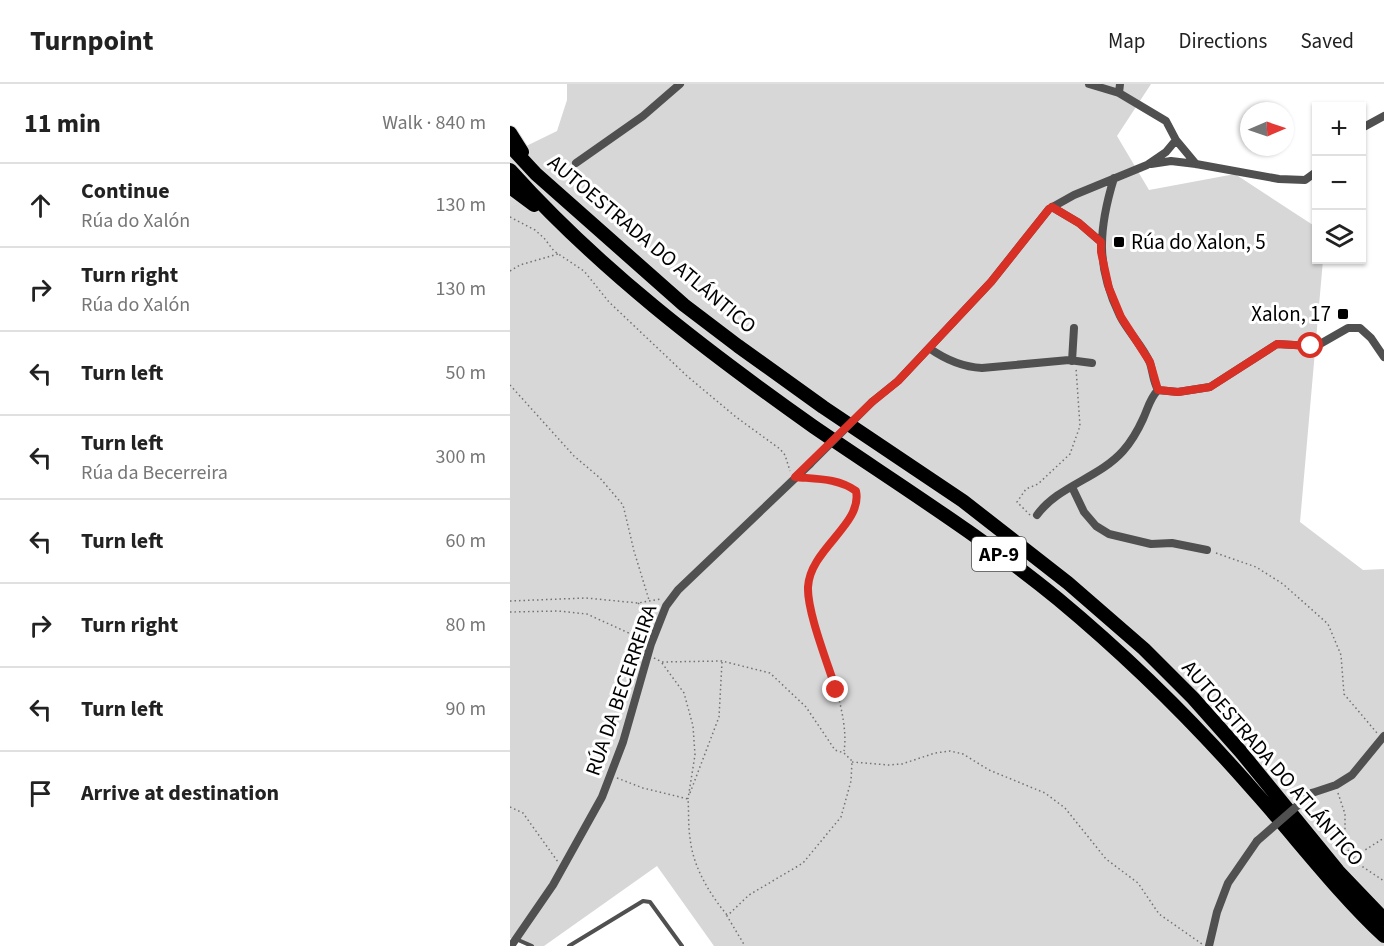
<!DOCTYPE html>
<html lang="en">
<head>
<meta charset="utf-8">
<style>
  body { margin:0; font-family:"Source Sans 3",sans-serif; background:#f2f2f2; color:#222 }
  .controls { position:absolute; right:18px; top:18px; display:grid; overflow:hidden; border-radius:0px; box-shadow:0 2px 4px #0004 }
  .controls button { width:54px; height:54px; display:grid; place-items:center; padding:0; border:0; border-bottom:2px solid #e0e0e0; background:#fff; color:#222; font:30px sans-serif }
  .compass { position:absolute; left:730px; top:18px; width:54px; height:54px; border-radius:50%; background:#fff; box-shadow:0 2px 4px #0004; rotate:88deg }
  .stop { position:absolute; width:18px; height:18px; margin:-14px; border:4px solid #d93025; border-radius:50%; background:#fff }
  .stop.end { background:#d93025; border-color:#fff; box-shadow:0 2px 6px #0008 }
  .list { margin:0; padding:0; list-style:none }
  h2 { display:flex; justify-content:space-between; align-items:center; height:78px; margin:0; padding:0 24px; font-size:26px }
  h2 small { font-size:20px; font-weight:400; color:#767676 }
  .list li { display:grid; grid-template-columns:39px 1fr auto; gap:18px; align-items:center; box-sizing:border-box; height:84px; padding:0 24px; border-top:2px solid #e0e0e0 }
  .list b { display:block; font-size:22px; white-space:nowrap }
  .list p { margin:0; font-size:20px; white-space:nowrap; color:#767676 }
  .list em { font-size:20px; font-style:normal; color:#767676 }
  .icon { flex:none; width:33px; height:33px; fill:none; stroke:currentColor; stroke-width:2; stroke-linecap:round; stroke-linejoin:round }
  .map { position:relative; flex:none; width:874px; height:862px; overflow:hidden }
  header { display:flex; align-items:center; gap:36px; box-sizing:border-box; height:84px; padding:0 30px; background:#fff; border-bottom:2px solid #e0e0e0 }
  header strong { font-size:28px }
  nav { display:flex; gap:33px; margin-inline-start:auto; font-size:21px }
  main { display:flex }
  aside { flex:1; background:#fff }
  .map>svg:first-child { display:block }
</style>
</head>
<body>
<header>
<strong>Turnpoint</strong>
<nav><a>Map</a><a>Directions</a><a>Saved</a></nav>
</header>
<main>
<aside>
<h2>11 min<small>Walk · 840 m</small></h2>
<ul class="list">
<li><svg class="icon" aria-label="ahead" viewBox="0 0 24 24"><path d="M12 20V5M6 11l6-6 6 6"/></svg><div><b>Continue</b><p>Rúa do Xalón</p></div><em>130 m</em></li>
<li><svg class="icon" aria-label="right" viewBox="0 0 24 24"><path d="M7 20v-9h11M14 6l5 5-5 5"/></svg><div><b>Turn right</b><p>Rúa do Xalón</p></div><em>130 m</em></li>
<li><svg class="icon" aria-label="left" viewBox="0 0 24 24"><path d="M17 20v-9H6M10 6l-5 5 5 5"/></svg><div><b>Turn left</b></div><em>50 m</em></li>
<li><svg class="icon" aria-label="left" viewBox="0 0 24 24"><path d="M17 20v-9H6M10 6l-5 5 5 5"/></svg><div><b>Turn left</b><p>Rúa da Becerreira</p></div><em>300 m</em></li>
<li><svg class="icon" aria-label="left" viewBox="0 0 24 24"><path d="M17 20v-9H6M10 6l-5 5 5 5"/></svg><div><b>Turn left</b></div><em>60 m</em></li>
<li><svg class="icon" aria-label="right" viewBox="0 0 24 24"><path d="M7 20v-9h11M14 6l5 5-5 5"/></svg><div><b>Turn right</b></div><em>80 m</em></li>
<li><svg class="icon" aria-label="left" viewBox="0 0 24 24"><path d="M17 20v-9H6M10 6l-5 5 5 5"/></svg><div><b>Turn left</b></div><em>90 m</em></li>
<li><svg class="icon" aria-label="arrive" viewBox="0 0 24 24"><path d="M6 21V4h12l-3 4 3 4H6"/></svg><div><b>Arrive at destination</b></div></li>
</ul>
</aside>
<div class="map">
<svg width="874" height="862" viewBox="0 0 874 862">
  <rect width="100%" height="100%" fill="#fff"/>
  <path fill="#d7d7d7" d="M57,0H641L607,52L639,106L725,90L806,143V176H813L790,438L853,486L874,485V862H204L147,782L34,862H17L0,854V70L47,47L57,16Z"/>
  <g fill="none" stroke-linecap="round" stroke-linejoin="round">
    <path stroke="#d9d9d9" stroke-width="8" stroke-dasharray="8 4" stroke-linecap="butt" d="M0,119L33,102L66,79"/>
    <g stroke="#dbdbdb" stroke-width="16">
      <path id="highway" d="M0,49L12,68
        M0,62L26,90L174,221L228,262L313,323L453,417L558,499L634,565L683,614L731,668L828,787L874,835
        M0,86C89,185 195,266 304,343C386,399 471,452 548,515C619,574 685,639 745,708C788,756 827,808 874,852
        M0,103L24,121"/>
    </g>
    <path stroke="#727272" stroke-width="1.5" stroke-dasharray="1.5 3" stroke-linecap="butt" d="M0,133L25,146L34,154L44,167L74,187L99,218L177,292L226,333L270,365L275,371L280,387
      M0,187L10,181L48,170
      M0,301L64,372L90,394L113,421L124,467L139,516
      M298,394C315,396 331,396 346,407C353,439 301,465 298,502C297,514 302,527 305,538C315,573 340,632 334,667
      M520,431L507,418L516,405L528,400L560,370L570,342L566,284
      M706,469L746,483L773,500L818,540L831,571L834,610L867,649
      M0,517L76,514L128,519L151,515
      M128,519L135,525L140,537
      M0,528L48,527L77,530L134,556
      M144,574L152,578L212,577L260,589L296,623L325,666L334,669L342,677L341,697L331,733L293,779L239,811L217,832L235,862
      M152,579L174,609L183,642L185,671L178,715
      M342,678L378,681L392,680L425,669L440,667L453,670L479,686L535,709L555,724L596,775L628,799L649,830L692,860
      M107,694L133,704L178,715C179,728 178,741 180,754C183,783 199,809 217,831
      M180,709L209,633L212,578
      M828,709L835,730V758L839,768L847,779L874,797
      M0,723L13,729L48,778
      M844,773L874,754"/>
    <path stroke="#505050" stroke-width="4" d="M6,855L22,862
      M59,862L133,817L140,818L172,862"/>
    <path stroke="#505050" stroke-width="8" d="M579,0L609,9L656,37L666,56L686,80
      M609,9L610,0
      M852,44L874,32
      M66,79L133,32L170,0
      M641,80L661,77L686,80L769,95L795,96L806,88
      M604,94C588,146 586,183 610,232C618,248 633,262 640,279C643,288 643,297 648,306L668,308L700,303L767,260L801,262L810,260L838,244H850L861,254L874,273
      M542,123L569,139L591,158
      M419,264C436,276 452,283 472,284L559,276L582,279
      M562,277L564,244
      M362,318L388,297L481,198L539,125L564,111L637,81L656,68L666,56
      M562,403L574,428L586,442L599,450L641,460L662,459L697,466
      M527,431C548,402 589,394 613,367C621,358 628,346 633,335C638,324 640,314 648,306
      M802,709L826,701L842,691L874,652
      M1,862L43,801L92,713L113,658L141,560L156,522L168,506L300,380
      M699,862L707,828L718,799L747,757"/>
    <use href="#highway" stroke="#000" stroke-width="14"/>
    <path stroke="#505050" stroke-width="8" d="M300,380L362,318
      M747,757L802,709"/>
  </g>
  <g fill="none" stroke-linecap="round" stroke-linejoin="round">
    <path stroke="#d93025" stroke-width="8" d="M326,606C318,580 297,528 298,503C300,465 353,440 346,407C328,394 306,395 285,393L362,318L388,297L481,198L539,125L542,123L569,139L591,158V168L599,204L611,233L640,278L648,306L668,308L700,303L767,260L801,262"/>
  </g>
  <g fill="#000" stroke="#fff" stroke-width="2">
    <rect x="603" y="152" width="12" height="12" rx="3"/>
    <rect x="827" y="224" width="12" height="12" rx="3"/>
  </g>
  <g text-anchor="middle" stroke-width="6" stroke-linejoin="round" paint-order="stroke">
    <rect fill="#fff" stroke="#4c4c4c" stroke-width="1.5" x="462" y="453" width="54" height="34" rx="4.5"/>
    <g font-size="20" font-weight="bold" fill="#000">
      <text x="489" y="477">AP-9</text>
    </g>
    <g font-size="21" fill="#000" stroke="#fff" text-anchor="start">
      <text x="621" y="165">Rúa do Xalon, 5</text>
      <text x="821" y="237" text-anchor="end">Xalon, 17</text>
    </g>
    <g font-size="21" fill="#000" stroke="#fff">
      <text transform="translate(142 160) rotate(40)" y="7">AUTOESTRADA DO ATLÁNTICO</text>
      <text transform="translate(111 606) rotate(-71)" y="7">RÚA DA BECERREIRA</text>
      <text transform="translate(763 679) rotate(49)" y="7">AUTOESTRADA DO ATLÁNTICO</text>
    </g>
  </g>
</svg>
<div class="controls">
<button>+</button>
<button>−</button>
<button><svg class="icon" aria-label="layers" viewBox="0 0 24 24"><path d="M12 4l9 5-9 5-9-5zM3 14l9 5 9-5"/></svg></button>
</div>
<svg class="compass" viewBox="-18 -18 36 36"><path d="M0-13l5 13h-10z" fill="#e53935"/><path d="M0 13l5-13h-10z" fill="#767676"/></svg>
<div class="stop" style="left:801px;top:262px"></div>
<div class="stop end" style="left:326px;top:606px"></div>
</div>
</main>
</body>
</html>
